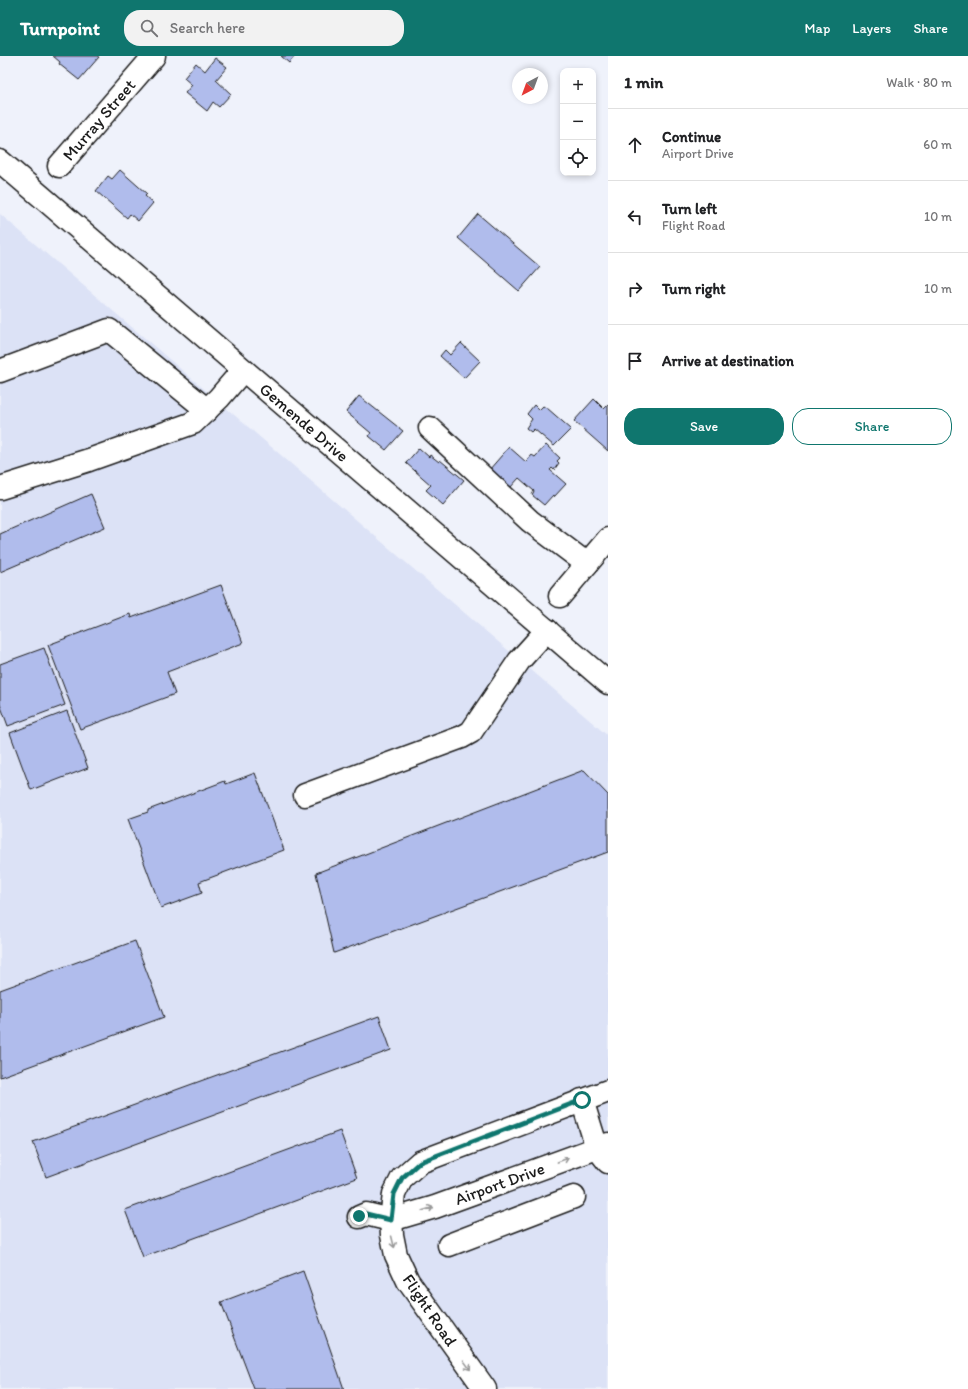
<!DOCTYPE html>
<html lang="en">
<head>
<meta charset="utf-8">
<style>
  body { margin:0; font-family:Itim,sans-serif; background:#f2f2f2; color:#202124 }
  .controls { position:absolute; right:12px; top:12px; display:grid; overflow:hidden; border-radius:8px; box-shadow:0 2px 6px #0003 }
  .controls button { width:36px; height:36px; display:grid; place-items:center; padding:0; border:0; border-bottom:1px solid #e0e0e0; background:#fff; color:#202124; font:20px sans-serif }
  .compass { position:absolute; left:512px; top:12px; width:36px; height:36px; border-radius:50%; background:#fff; box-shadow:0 2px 6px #0003; rotate:221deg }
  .stop { position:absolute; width:12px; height:12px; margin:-9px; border:3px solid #0f766e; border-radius:50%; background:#fff }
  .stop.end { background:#0f766e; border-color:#fff; box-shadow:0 1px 4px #0008 }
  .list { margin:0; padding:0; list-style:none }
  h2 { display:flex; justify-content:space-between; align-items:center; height:52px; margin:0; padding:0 16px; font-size:17px }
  h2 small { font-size:13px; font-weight:400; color:#757577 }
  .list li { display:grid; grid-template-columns:26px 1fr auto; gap:12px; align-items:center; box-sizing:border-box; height:72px; padding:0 16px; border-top:1px solid #e0e0e0 }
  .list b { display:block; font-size:15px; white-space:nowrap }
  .list p { margin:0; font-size:13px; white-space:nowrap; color:#757577 }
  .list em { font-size:13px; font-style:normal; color:#757577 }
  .actions { display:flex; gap:8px; padding:12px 16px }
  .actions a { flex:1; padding:9px 0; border:1px solid #0f766e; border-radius:16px; text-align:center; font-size:14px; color:#0f766e }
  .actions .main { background:#0f766e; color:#fff }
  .icon { flex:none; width:22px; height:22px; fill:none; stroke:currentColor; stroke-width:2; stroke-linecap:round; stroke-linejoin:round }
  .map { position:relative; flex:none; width:608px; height:1333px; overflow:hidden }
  header { display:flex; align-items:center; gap:24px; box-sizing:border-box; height:56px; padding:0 20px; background:#0f766e; color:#fff }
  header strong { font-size:19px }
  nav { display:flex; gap:22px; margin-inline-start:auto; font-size:14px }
  .search { width:280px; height:36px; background:#f2f2f2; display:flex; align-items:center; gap:10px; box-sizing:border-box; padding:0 14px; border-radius:16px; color:#757577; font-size:15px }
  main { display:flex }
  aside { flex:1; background:#fff }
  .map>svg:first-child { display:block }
</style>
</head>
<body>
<header>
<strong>Turnpoint</strong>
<div class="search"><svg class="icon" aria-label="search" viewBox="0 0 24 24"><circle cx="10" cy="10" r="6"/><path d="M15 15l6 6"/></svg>Search here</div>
<nav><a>Map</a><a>Layers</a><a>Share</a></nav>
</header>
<main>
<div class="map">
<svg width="608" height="1333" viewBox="0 0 608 1333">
  <rect width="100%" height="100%" fill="#eff2fb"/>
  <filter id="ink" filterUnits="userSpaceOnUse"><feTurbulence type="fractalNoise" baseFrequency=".025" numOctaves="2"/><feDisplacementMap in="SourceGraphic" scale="8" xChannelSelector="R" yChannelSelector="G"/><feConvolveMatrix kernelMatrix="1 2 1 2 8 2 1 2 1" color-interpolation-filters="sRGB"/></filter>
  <g filter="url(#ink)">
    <path fill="#dce2f6" d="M0,158L608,680V1333H0Z"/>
    <path fill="#b0bcec" stroke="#1c1c1c" d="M53,0H97L99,1L79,24L59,8L60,6Z
      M281,0H295L289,7Z
      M215,2L227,11L216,24L231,38L219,51L213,46L207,55L185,37L192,29L184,22L196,7L205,15Z
      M120,114L147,138L145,140L153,147L138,165L130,158L127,162L96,135L108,120L112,123Z
      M478,158L540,211L519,235L458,182Z
      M461,287L480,305L464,322L440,300L445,294L450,299Z
      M359,340L403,375L386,394L369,380L371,377L346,356Z
      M594,343L604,353L608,349V395L574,365Z
      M534,349L539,354L543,350L546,352H547L571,373L554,390L534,373L531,376L526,372L532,363L527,358Z
      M546,389L560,402L557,405L559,407L554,414L552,412L550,414L566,428L554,441L553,439L544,449L532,439L534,435L519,422L510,432L489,414L509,391L526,406L532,399L535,401Z
      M419,392L429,401L430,399L439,406L440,404L464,424L443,449L426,434L431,429L406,407Z
      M91,438L105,471L0,516V478Z
      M221,529L243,587L167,616L175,638L80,673L48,589L130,558L131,562Z
      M44,592L65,649L8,670L0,648V608Z
      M67,655L88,712L31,734L10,677Z
      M584,714L608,739V796L334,897L316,817Z
      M255,717L284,794L199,826L202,837L161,852L128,763L148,756V754L225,725L226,728Z
      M135,885L164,961L0,1021V934Z
      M379,960L391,994L46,1121L33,1086Z
      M340,1075L357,1122L143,1201L125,1154Z
      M303,1215L344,1333H254L221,1246Z"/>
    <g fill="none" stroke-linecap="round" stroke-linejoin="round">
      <g stroke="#1c1c1c" stroke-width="25">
        <g id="minor">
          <path id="s1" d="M0,105L608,627"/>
          <path id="s2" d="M59,110L154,0"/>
          <path d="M0,315L109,274L207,354"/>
          <path d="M430,372L530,465L587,508"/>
          <path d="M0,432L89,404L193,367L219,342L243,314"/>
          <path d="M560,540L608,483"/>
          <path d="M305,739L462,681L471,676L519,605L547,574"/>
          <path d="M582,1044L597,1092L608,1106"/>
          <path id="s3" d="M359,1161L366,1158L391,1164L435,1151L608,1088"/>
          <path d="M449,1189L574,1141"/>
          <path d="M485,1333L408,1225L396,1199L392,1179L391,1164L394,1138L402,1122L420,1106L608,1035"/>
        </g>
      </g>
      <use href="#minor" stroke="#fff" stroke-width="22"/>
    </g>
    <defs><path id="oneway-shaft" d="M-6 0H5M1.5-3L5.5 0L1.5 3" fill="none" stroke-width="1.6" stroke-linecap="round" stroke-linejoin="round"/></defs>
    <g stroke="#999">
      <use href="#oneway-shaft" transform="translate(563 1104) rotate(-20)"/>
      <use href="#oneway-shaft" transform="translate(428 1153) rotate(-16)"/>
      <use href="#oneway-shaft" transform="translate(393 1186) rotate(76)"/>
      <use href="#oneway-shaft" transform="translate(467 1309) rotate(54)"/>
    </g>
  </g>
  <g fill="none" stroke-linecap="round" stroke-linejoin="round" filter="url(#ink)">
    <path stroke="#0f766e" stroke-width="5" d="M359,1160L366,1158L391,1164L394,1138L402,1122L420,1106L582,1044"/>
  </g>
  <g text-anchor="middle" stroke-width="3.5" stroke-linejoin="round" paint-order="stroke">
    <g font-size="17" fill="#1c1c1c" stroke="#fff">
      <text dy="6" stroke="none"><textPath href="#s2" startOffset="61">Murray Street</textPath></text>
      <text dy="6" stroke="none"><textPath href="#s1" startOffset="401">Gemende Drive</textPath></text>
      <text dy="6" stroke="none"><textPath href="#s3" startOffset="148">Airport Drive</textPath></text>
      <text transform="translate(430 1254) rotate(56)" y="6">Flight Road</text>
    </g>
  </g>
</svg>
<div class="controls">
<button>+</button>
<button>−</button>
<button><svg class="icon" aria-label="locate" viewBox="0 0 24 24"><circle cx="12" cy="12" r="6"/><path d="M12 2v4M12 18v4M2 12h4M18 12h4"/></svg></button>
</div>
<svg class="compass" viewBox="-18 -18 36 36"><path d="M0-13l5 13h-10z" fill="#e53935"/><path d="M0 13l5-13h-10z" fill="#757577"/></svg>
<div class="stop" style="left:582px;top:1044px"></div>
<div class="stop end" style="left:359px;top:1160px"></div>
</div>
<aside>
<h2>1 min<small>Walk · 80 m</small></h2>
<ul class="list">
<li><svg class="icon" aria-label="ahead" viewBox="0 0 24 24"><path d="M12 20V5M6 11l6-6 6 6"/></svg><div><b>Continue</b><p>Airport Drive</p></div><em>60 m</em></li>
<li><svg class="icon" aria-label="left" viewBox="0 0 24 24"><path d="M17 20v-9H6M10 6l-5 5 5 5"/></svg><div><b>Turn left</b><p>Flight Road</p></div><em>10 m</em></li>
<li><svg class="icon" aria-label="right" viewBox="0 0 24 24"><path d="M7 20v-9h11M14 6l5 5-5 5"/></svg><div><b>Turn right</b></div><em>10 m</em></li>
<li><svg class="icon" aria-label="arrive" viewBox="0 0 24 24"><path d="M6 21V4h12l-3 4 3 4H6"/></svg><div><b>Arrive at destination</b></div></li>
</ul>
<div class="actions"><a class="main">Save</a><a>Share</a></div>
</aside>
</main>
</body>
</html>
